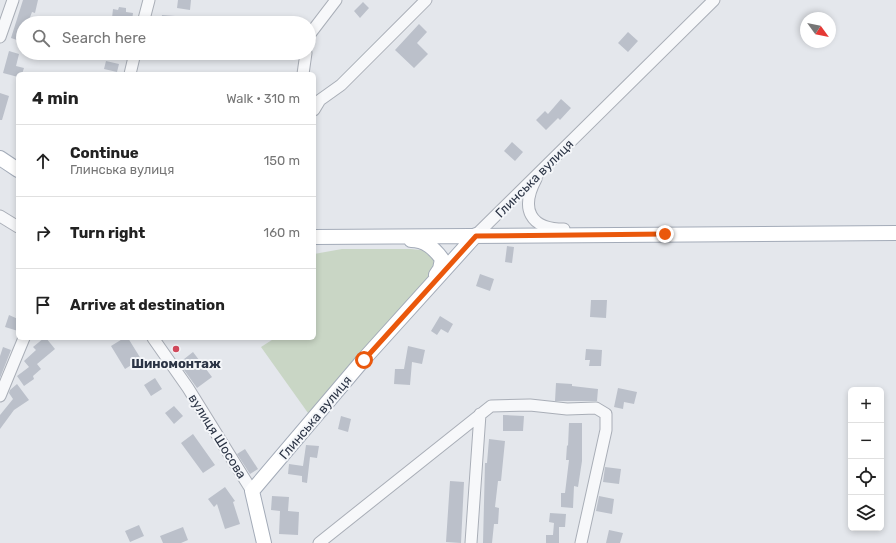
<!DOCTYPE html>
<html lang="en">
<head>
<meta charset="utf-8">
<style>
  body { margin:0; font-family:Rubik,sans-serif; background:#f2f2f2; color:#222 }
  .controls { position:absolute; right:12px; bottom:12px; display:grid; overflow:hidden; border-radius:6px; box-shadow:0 2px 6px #0003 }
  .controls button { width:36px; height:36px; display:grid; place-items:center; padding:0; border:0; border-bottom:1px solid #e0e0e0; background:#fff; color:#222; font:20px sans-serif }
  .compass { position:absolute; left:800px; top:12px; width:36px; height:36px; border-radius:50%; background:#fff; box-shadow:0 2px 6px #0003; rotate:123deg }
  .stop { position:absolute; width:12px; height:12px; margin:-9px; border:3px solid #ea580c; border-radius:50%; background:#fff }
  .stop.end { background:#ea580c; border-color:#fff; box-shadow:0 1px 4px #0008 }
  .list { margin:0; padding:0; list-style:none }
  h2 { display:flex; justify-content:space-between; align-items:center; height:52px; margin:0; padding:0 16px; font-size:17px }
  h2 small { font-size:13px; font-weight:400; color:#767676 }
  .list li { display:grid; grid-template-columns:26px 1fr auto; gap:12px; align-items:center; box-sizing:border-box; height:72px; padding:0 16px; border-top:1px solid #e0e0e0 }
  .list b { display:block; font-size:15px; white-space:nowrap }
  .list p { margin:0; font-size:13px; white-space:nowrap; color:#767676 }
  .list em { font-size:13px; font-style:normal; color:#767676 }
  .icon { flex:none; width:22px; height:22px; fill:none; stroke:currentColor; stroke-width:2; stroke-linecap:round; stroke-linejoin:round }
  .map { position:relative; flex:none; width:896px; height:543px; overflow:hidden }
  .search { position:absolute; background:#fff; box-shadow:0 2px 6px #0003; left:16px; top:16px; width:300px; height:44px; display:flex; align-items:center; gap:10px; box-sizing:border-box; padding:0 14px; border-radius:22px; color:#767676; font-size:15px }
  .panel { position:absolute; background:#fff; box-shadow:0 2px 6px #0003; left:16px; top:72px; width:300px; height:268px; border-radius:6px }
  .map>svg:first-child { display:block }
</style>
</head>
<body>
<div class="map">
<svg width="896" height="543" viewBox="0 0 896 543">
  <rect width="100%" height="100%" fill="#e4e7ec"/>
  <path fill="#c9d6c5" d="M342,249H411L429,251L442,265L313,420L261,347L275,338H314V254Z"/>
  <path fill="#bbc0ca" d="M23,0H38L35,13L32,12L28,23H23V42L11,38Z
    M178,0H191L190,10L177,8Z
    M363,2L369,8L360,18L354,11Z
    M119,7L126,8V12L133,13L132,21L112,18L113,9L118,10Z
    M162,15L175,16L174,23H161Z
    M419,24L427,32L417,43L428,54L414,68L395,50Z
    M628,32L638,41L628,52L618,43Z
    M9,51L19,54L16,66L24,68L22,74H18V77L3,73Z
    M106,61L119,64L117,72L104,69Z
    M0,93L9,96L2,120H0Z
    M561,99L571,108L560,120L558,118L546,130L536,120L545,111L548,114Z
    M512,142L523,152L515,161L504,151Z
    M507,246L514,247L512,263L505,262Z
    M480,274L494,279L490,291L476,286Z
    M591,300H607L606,318L590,317Z
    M9,315L18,319V331L5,327Z
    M440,316L453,324L448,333L441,329L437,335L431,331Z
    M44,338H46L55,349L37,364L41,369L33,376L34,379L24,386L17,376L29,367L24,361L36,350L33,347Z
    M124,338H128L141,359L125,369L111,346Z
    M408,346L425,350L422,364L412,362L410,385L394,384L395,369H404Z
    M3,347L11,350L0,378V356Z
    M586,349L602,350L601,366H589L590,360H585Z
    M193,352L212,377L197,388L179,363Z
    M155,378L162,389L151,396L144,385Z
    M556,383L572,384V386L598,389L597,401H555Z
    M17,384L29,400L14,410L0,429V415L13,399L9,393L10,390Z
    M618,388L637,392L634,404L624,402L623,409L614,407Z
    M174,406L183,416L174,424L165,413Z
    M503,415L524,416L523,431H503Z
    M341,416L351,419L348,432L338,429Z
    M569,423H582V461L578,487L574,486L573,508L561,507V493H565L569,460H566L567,445L568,446Z
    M193,434L215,465L203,473L181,443Z
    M489,439L505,441L501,481H498L495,507L499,508L498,524H494L492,543H483L485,463H487Z
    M306,445L319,446L317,458L310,457L307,483L302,482V476L288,474L289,464L303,466Z
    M245,449L258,469L250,474L237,454Z
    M605,467L621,469L619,484L603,482Z
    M450,481L464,482L461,543L446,542Z
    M225,487L235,501L233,502L240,524L225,529L217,504L214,507L208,499Z
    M272,496L289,497L288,511L299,512L298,535L279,534L280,511L271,510Z
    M599,496L614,499L612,514L596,511Z
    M550,513L566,514L565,527H559V543H546V535H553L554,523L549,522Z
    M139,525L144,536L130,542L125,531Z
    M183,527L188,540L181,543H163L160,536Z
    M609,530L623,533L620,543H606Z"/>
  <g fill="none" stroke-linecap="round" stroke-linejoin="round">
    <g stroke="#a9aeb7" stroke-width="13">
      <path id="minor" d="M143,23L149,0
        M0,37L13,0
        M309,40L310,34L336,0
        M130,74L135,53
        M303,74L306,53
        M314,110L320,100L341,85L426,0
        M536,179C520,209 530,229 564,229
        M0,216L18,227
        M476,235L714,0
        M153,338L188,388L252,491
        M0,396L24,338
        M319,543L491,406L530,405L567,409L596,408L606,414V430L581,543
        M471,543L480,414"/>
    </g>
    <g stroke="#a3abb8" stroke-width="16">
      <path id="major" d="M0,158L18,170
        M314,237L896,233
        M411,240C425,240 434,248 442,259L440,269L436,275
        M264,543L252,491L364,359L476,235"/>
    </g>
    <use href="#minor" stroke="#f7f8fa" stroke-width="11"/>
    <use href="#major" stroke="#fff" stroke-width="14"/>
  </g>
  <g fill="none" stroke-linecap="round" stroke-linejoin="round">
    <path stroke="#ea580c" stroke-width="5" d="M364,360L476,236L665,234"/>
  </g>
  <circle fill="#d1495b" stroke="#f4f6f9" stroke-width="1.5" cx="176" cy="349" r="4"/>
  <g text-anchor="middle" stroke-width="4" stroke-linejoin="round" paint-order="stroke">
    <g font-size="13" fill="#2b3445" stroke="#f4f6f9">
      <text transform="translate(534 178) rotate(-45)" y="5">Глинська вулиця</text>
      <text transform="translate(315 417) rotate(-50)" y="5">Глинська вулиця</text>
      <text transform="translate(218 436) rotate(58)" y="5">вулиця Шосова</text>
    </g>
    <g font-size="13" font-weight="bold" fill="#2b3445" stroke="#f4f6f9">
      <text x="176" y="368">Шиномонтаж</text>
    </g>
  </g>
</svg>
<div class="controls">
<button>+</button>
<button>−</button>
<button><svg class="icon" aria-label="locate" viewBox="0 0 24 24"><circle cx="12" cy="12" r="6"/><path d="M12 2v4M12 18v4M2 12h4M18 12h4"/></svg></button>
<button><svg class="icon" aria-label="layers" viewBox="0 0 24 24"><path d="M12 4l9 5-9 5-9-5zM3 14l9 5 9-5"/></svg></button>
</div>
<svg class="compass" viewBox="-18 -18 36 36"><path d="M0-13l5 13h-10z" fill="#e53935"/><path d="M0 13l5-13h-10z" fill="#767676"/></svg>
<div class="stop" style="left:364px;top:360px"></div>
<div class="stop end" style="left:665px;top:234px"></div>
<div class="search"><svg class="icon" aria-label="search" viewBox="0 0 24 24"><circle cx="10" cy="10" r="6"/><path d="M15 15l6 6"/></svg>Search here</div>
<section class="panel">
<h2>4 min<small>Walk · 310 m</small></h2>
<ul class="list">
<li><svg class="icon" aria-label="ahead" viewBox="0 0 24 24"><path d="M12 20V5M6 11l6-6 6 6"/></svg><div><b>Continue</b><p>Глинська вулиця</p></div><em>150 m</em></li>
<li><svg class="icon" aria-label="right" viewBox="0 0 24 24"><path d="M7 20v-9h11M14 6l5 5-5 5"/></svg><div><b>Turn right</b></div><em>160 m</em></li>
<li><svg class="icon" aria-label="arrive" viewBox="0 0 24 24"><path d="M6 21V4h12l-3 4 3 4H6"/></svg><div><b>Arrive at destination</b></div></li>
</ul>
</section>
</div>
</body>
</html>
